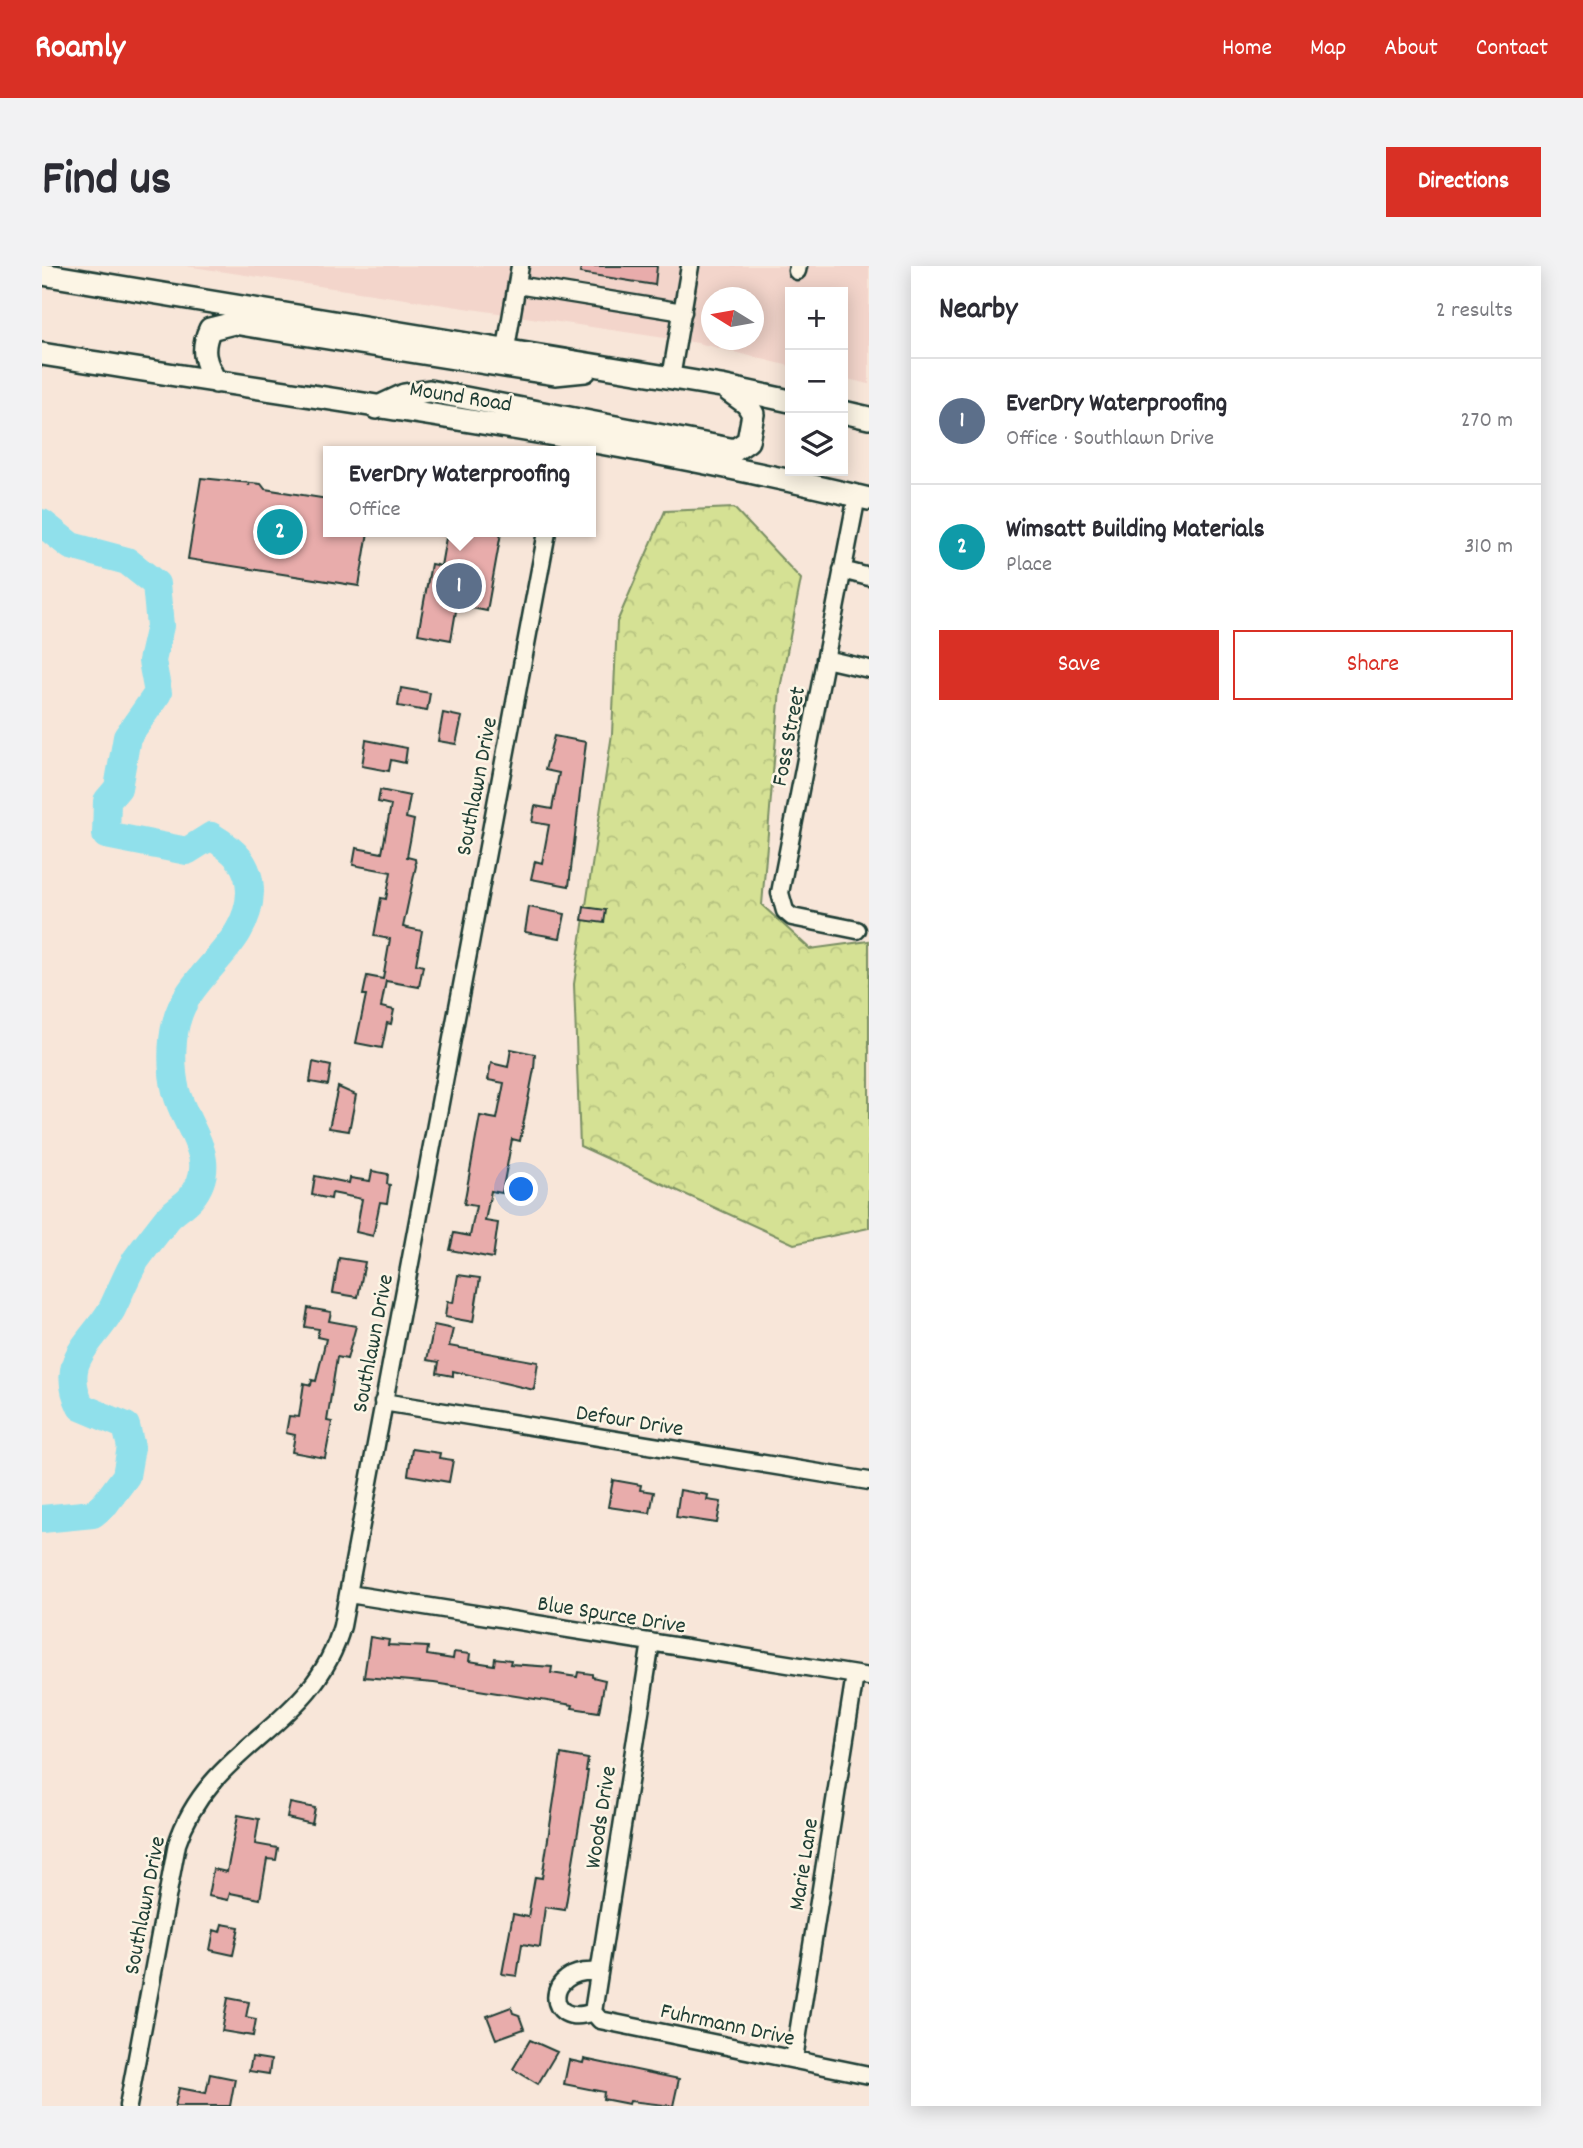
<!DOCTYPE html>
<html lang="en">
<head>
<meta charset="utf-8">
<style>
  body { margin:0; font-family:Dekko,sans-serif; background:#f2f2f3; color:#2b2b33 }
  .controls { position:absolute; right:21px; top:21px; display:grid; overflow:hidden; border-radius:0px; box-shadow:0 4px 18px #0003 }
  .controls button { width:63px; height:63px; display:grid; place-items:center; padding:0; border:0; border-bottom:2px solid #e1e1e2; background:#fff; color:#2b2b33; font:35px sans-serif }
  .compass { position:absolute; left:659px; top:21px; width:63px; height:63px; border-radius:50%; background:#fff; box-shadow:0 4px 18px #0003; rotate:281deg }
  .you { position:absolute; left:480px; top:924px; width:24px; height:24px; margin:-18px; border:5px solid #fff; border-radius:50%; background:#1a73e8; box-shadow:0 0 0 10px #1a73e833 }
  .badge { display:grid; place-items:center; width:46px; height:46px; border-radius:50%; background:#d93025; color:#fff; font-size:23px; font-weight:700 }
  .pin { position:absolute; translate:-50% -50%; border:4px solid #fff; box-shadow:0 2px 7px #0006 }
  .popup { position:absolute; left:281px; top:180px; width:273px; height:91px; box-sizing:border-box; display:grid; place-content:center; border-radius:0px; background:#fff; filter:drop-shadow(0 2px 5px #0005); font-size:23px; white-space:nowrap; color:#7c7c81 }
  .popup b { font-size:26px; color:#2b2b33 }
  .popup::after { content:''; position:absolute; left:50%; top:100%; margin-left:-14px; border:14px solid transparent; border-top-color:#fff }
  .list { margin:0; padding:0; list-style:none }
  h2 { display:flex; justify-content:space-between; align-items:center; height:91px; margin:0; padding:0 28px; font-size:30px }
  h2 small { font-size:23px; font-weight:400; color:#7c7c81 }
  .list li { display:grid; grid-template-columns:46px 1fr auto; gap:21px; align-items:center; box-sizing:border-box; height:126px; padding:0 28px; border-top:2px solid #e1e1e2 }
  .list b { display:block; font-size:26px; white-space:nowrap }
  .list p { margin:0; font-size:23px; white-space:nowrap; color:#7c7c81 }
  .list em { font-size:23px; font-style:normal; color:#7c7c81 }
  .actions { display:flex; gap:14px; padding:21px 28px }
  .actions a { flex:1; padding:16px 0; border:2px solid #d93025; border-radius:0px; text-align:center; font-size:24px; color:#d93025 }
  .actions .main { background:#d93025; color:#fff }
  .icon { flex:none; width:38px; height:38px; fill:none; stroke:currentColor; stroke-width:2; stroke-linecap:round; stroke-linejoin:round }
  .map { position:relative; flex:none; width:827px; height:1840px; overflow:hidden; border-radius:0px }
  header { display:flex; align-items:center; gap:42px; box-sizing:border-box; height:98px; padding:0 35px; background:#d93025; color:#fff }
  header strong { font-size:33px }
  nav { display:flex; gap:38px; margin-inline-start:auto; font-size:24px }
  .intro { display:flex; align-items:center; justify-content:space-between; box-sizing:border-box; height:168px; padding:0 42px }
  h1 { margin:0; font-size:49px }
  .button { padding:18px 32px; border-radius:0px; background:#d93025; color:#fff; font-size:24px; font-weight:700 }
  main { display:flex; gap:42px; padding:0 42px }
  aside { flex:1; background:#fff; border-radius:0px; box-shadow:0 4px 18px #0003 }
  .map>svg:first-child { display:block }
</style>
</head>
<body>
<header>
<strong>Roamly</strong>
<nav><a>Home</a><a>Map</a><a>About</a><a>Contact</a></nav>
</header>
<div class="intro"><h1>Find us</h1><a class="button">Directions</a></div>
<main>
<div class="map">
<svg width="827" height="1840" viewBox="0 0 827 1840">
  <defs>
    <pattern id="forest-crowns" width="20" height="18" patternUnits="userSpaceOnUse" patternTransform="scale(1.75)"><rect width="20" height="18" fill="#d5e194"/><path d="M2 6a3 3 0 1 1 6 0M12 15a3 3 0 1 1 6 0" fill="none" stroke="#b6c280"/></pattern>
  </defs>
  <rect width="100%" height="100%" fill="#f8e6d9"/>
  <filter id="ink" filterUnits="userSpaceOnUse"><feTurbulence type="fractalNoise" baseFrequency=".0143" numOctaves="2"/><feDisplacementMap in="SourceGraphic" scale="14" xChannelSelector="R" yChannelSelector="G"/><feConvolveMatrix kernelMatrix="1 2 1 2 8 2 1 2 1" color-interpolation-filters="sRGB"/></filter>
  <g filter="url(#ink)">
    <path fill="#f3d5cb" fill-rule="evenodd" d="M144,0H827V118L801,112V26H748V100L656,77ZM670,32H712V74H670Z"/>
    <path fill="url(#forest-crowns)" stroke="#7a8f64" stroke-width="2" d="M692,242L759,313L738,423L720,639L768,683L827,675V962L752,978L538,880L532,718L570,468L575,356L623,245Z"/>
    <g fill="none" stroke-linecap="round" stroke-linejoin="round">
      <path stroke="#90e0eb" stroke-width="28" d="M0,257L29,280L85,295L114,318L118,360L110,395L116,427L85,471L76,522L65,535L64,569L145,585L169,570C192,584 208,598 208,626C207,682 146,706 134,757C129,777 129,805 134,825C144,864 180,894 149,932C142,940 132,945 125,953C114,967 103,981 93,995C84,1010 78,1027 70,1043C50,1078 16,1093 39,1141L84,1160L89,1181L84,1210L63,1238L51,1248L0,1253"/>
    </g>
    <path fill="#e8acab" stroke="#1f3d34" stroke-width="2" d="M539,0H615L613,19L538,7Z
      M159,212L219,218L223,223L286,233V266H326L317,320L146,293Z
      M405,266L459,267L445,345L415,339L409,374L376,368L389,298L399,300Z
      M359,422L388,427L385,445L356,440Z
      M401,447L420,451L414,478L396,475Z
      M512,470L544,476L527,620L489,613L493,595L500,597L507,559L490,556L493,540L510,543L517,507L503,504Z
      M324,474L365,482L363,497L349,494L347,505L320,500Z
      M338,524L368,530L364,552L372,554L365,591L373,593L374,600L361,661L380,665L374,698L381,700L377,721L344,715L339,741L352,744L349,758L345,757L340,782L314,777L324,729H321L325,710L341,713L348,673L332,670L339,632L344,633L349,606L311,599L314,582L340,587L349,539L336,536Z
      M487,641L523,648L518,672L483,666Z
      M542,641L564,644L562,657L540,654Z
      M469,783L493,788L492,803L478,875L470,873L460,927L449,925L443,955L456,957L451,992L408,984L412,967L428,970L434,940L422,938L438,850L455,853L462,817L446,814L449,797L466,801Z
      M271,796L289,800L286,819L268,816Z
      M296,821L314,829L307,865L287,862Z
      M330,905L346,908L345,918L348,919L345,937L338,936L331,970L314,966L320,933L290,927L289,933L270,929L273,910L307,917L308,912L328,915Z
      M297,992L323,996L316,1031L291,1027Z
      M416,1009L438,1012L431,1056L403,1051L405,1036L411,1037Z
      M266,1042L289,1046L287,1055L314,1060L305,1093L295,1091L285,1155L290,1156L283,1192L250,1186L253,1169L244,1167L247,1150L257,1151L262,1117L269,1119L270,1114L274,1115L284,1073L275,1071L277,1063L263,1061Z
      M392,1059L411,1063L407,1080L496,1096L492,1124L411,1105V1110L395,1107L397,1096L385,1094Z
      M370,1183L398,1187L397,1192L411,1194L407,1216L366,1209Z
      M571,1214L599,1219L598,1224L612,1226L608,1247L566,1241Z
      M638,1224L666,1229L665,1234L679,1236L675,1257L634,1251Z
      M328,1371L347,1374L346,1379L386,1381L385,1389L411,1393L412,1386L428,1388L427,1395L452,1399L453,1392L469,1394L468,1398L510,1401L509,1407L535,1411L536,1406L550,1408V1411L563,1414L557,1446L530,1442L531,1439L392,1417L322,1411Z
      M519,1488L546,1493L544,1505H546L523,1644L503,1641L498,1681L480,1678L475,1710L460,1708L471,1648L486,1651L493,1611L500,1612Z
      M248,1537L273,1542L270,1558L245,1552Z
      M196,1549L217,1553L213,1578L236,1582L234,1594L225,1593L218,1633L188,1627L186,1634L166,1630L171,1603L185,1606Z
      M180,1658L197,1661L191,1689L168,1684L172,1664L178,1666Z
      M186,1732L207,1736L204,1751L214,1753L211,1770L180,1765Z
      M469,1741L471,1747L477,1749L482,1763L454,1773L445,1750Z
      M488,1774L515,1786L496,1818L471,1803Z
      M210,1791L229,1794L227,1808L207,1805Z
      M542,1793L637,1813L631,1840L588,1835L587,1838L561,1833L562,1826L522,1818L527,1794L541,1797Z
      M168,1808L193,1813L188,1840H133L137,1822L164,1827Z"/>
    <g fill="none" stroke-linecap="round" stroke-linejoin="round">
      <g stroke="#1f3d34" stroke-width="21">
        <path id="minor" d="M755,5L756,0
          M475,19L641,46
          M462,94L478,0
          M629,112L648,0
          M800,304L827,311
          M783,393L827,403
          M815,664L750,651L743,645L738,627L815,230
          M341,1136L827,1215
          M307,1328L827,1411
          M609,1376L551,1746L558,1754L827,1809
          M551,1746C502,1764 501,1701 555,1706
          M752,1793L813,1409
          M86,1840L135,1578C168,1477 272,1463 300,1360L505,266"/>
      </g>
      <g stroke="#1f3d34" stroke-width="26">
        <path id="major" d="M0,8L679,120L748,135
          M0,88C276,133 555,167 827,233
          M174,116C163,97 158,84 168,63L192,57L513,108L543,105
          M334,142L362,129L387,125L693,184L706,175L711,148L705,138L687,125
          M801,146L827,152"/>
      </g>
      <path stroke="#1f3d34" stroke-width="2.5" stroke-dasharray="7 5" stroke-linecap="butt" d="M207,220V216"/>
      <use href="#minor" stroke="#fcf5e5" stroke-width="16"/>
      <use href="#major" stroke="#fcf5e5" stroke-width="21"/>
    </g>
  </g>
  <g text-anchor="middle" stroke-width="5" stroke-linejoin="round" paint-order="stroke">
    <g font-size="23" fill="#1f3d34" stroke="#fcf5e5">
      <text transform="translate(419 129) rotate(9)" y="8">Mound Road</text>
      <text transform="translate(745 470) rotate(-79)" y="8">Foss Street</text>
      <text transform="translate(433 520) rotate(-79)" y="8">Southlawn Drive</text>
      <text transform="translate(329 1077) rotate(-79)" y="8">Southlawn Drive</text>
      <text transform="translate(588 1153) rotate(9)" y="8">Defour Drive</text>
      <text transform="translate(570 1347) rotate(9)" y="8">Blue Spurce Drive</text>
      <text transform="translate(557 1551) rotate(-81)" y="8">Woods Drive</text>
      <text transform="translate(760 1598) rotate(-81)" y="8">Marie Lane</text>
      <text transform="translate(101 1639) rotate(-79)" y="8">Southlawn Drive</text>
      <text transform="translate(686 1757) rotate(12)" y="8">Fuhrmann Drive</text>
    </g>
  </g>
</svg>
<div class="controls">
<button>+</button>
<button>−</button>
<button><svg class="icon" aria-label="layers" viewBox="0 0 24 24"><path d="M12 4l9 5-9 5-9-5zM3 14l9 5 9-5"/></svg></button>
</div>
<svg class="compass" viewBox="-18 -18 36 36"><path d="M0-13l5 13h-10z" fill="#e53935"/><path d="M0 13l5-13h-10z" fill="#7c7c81"/></svg>
<div class="you"></div>
<div class="pin badge" style="left:417px;top:320px;background:#5c6f8a">1</div>
<div class="popup"><b>EverDry Waterproofing</b>Office</div>
<div class="pin badge" style="left:238px;top:266px;background:#0f9aa8">2</div>
</div>
<aside>
<h2>Nearby<small>2 results</small></h2>
<ul class="list">
<li><span class="badge" style="background:#5c6f8a">1</span><div><b>EverDry Waterproofing</b><p>Office · Southlawn Drive</p></div><em>270 m</em></li>
<li><span class="badge" style="background:#0f9aa8">2</span><div><b>Wimsatt Building Materials</b><p>Place</p></div><em>310 m</em></li>
</ul>
<div class="actions"><a class="main">Save</a><a>Share</a></div>
</aside>
</main>
</body>
</html>
